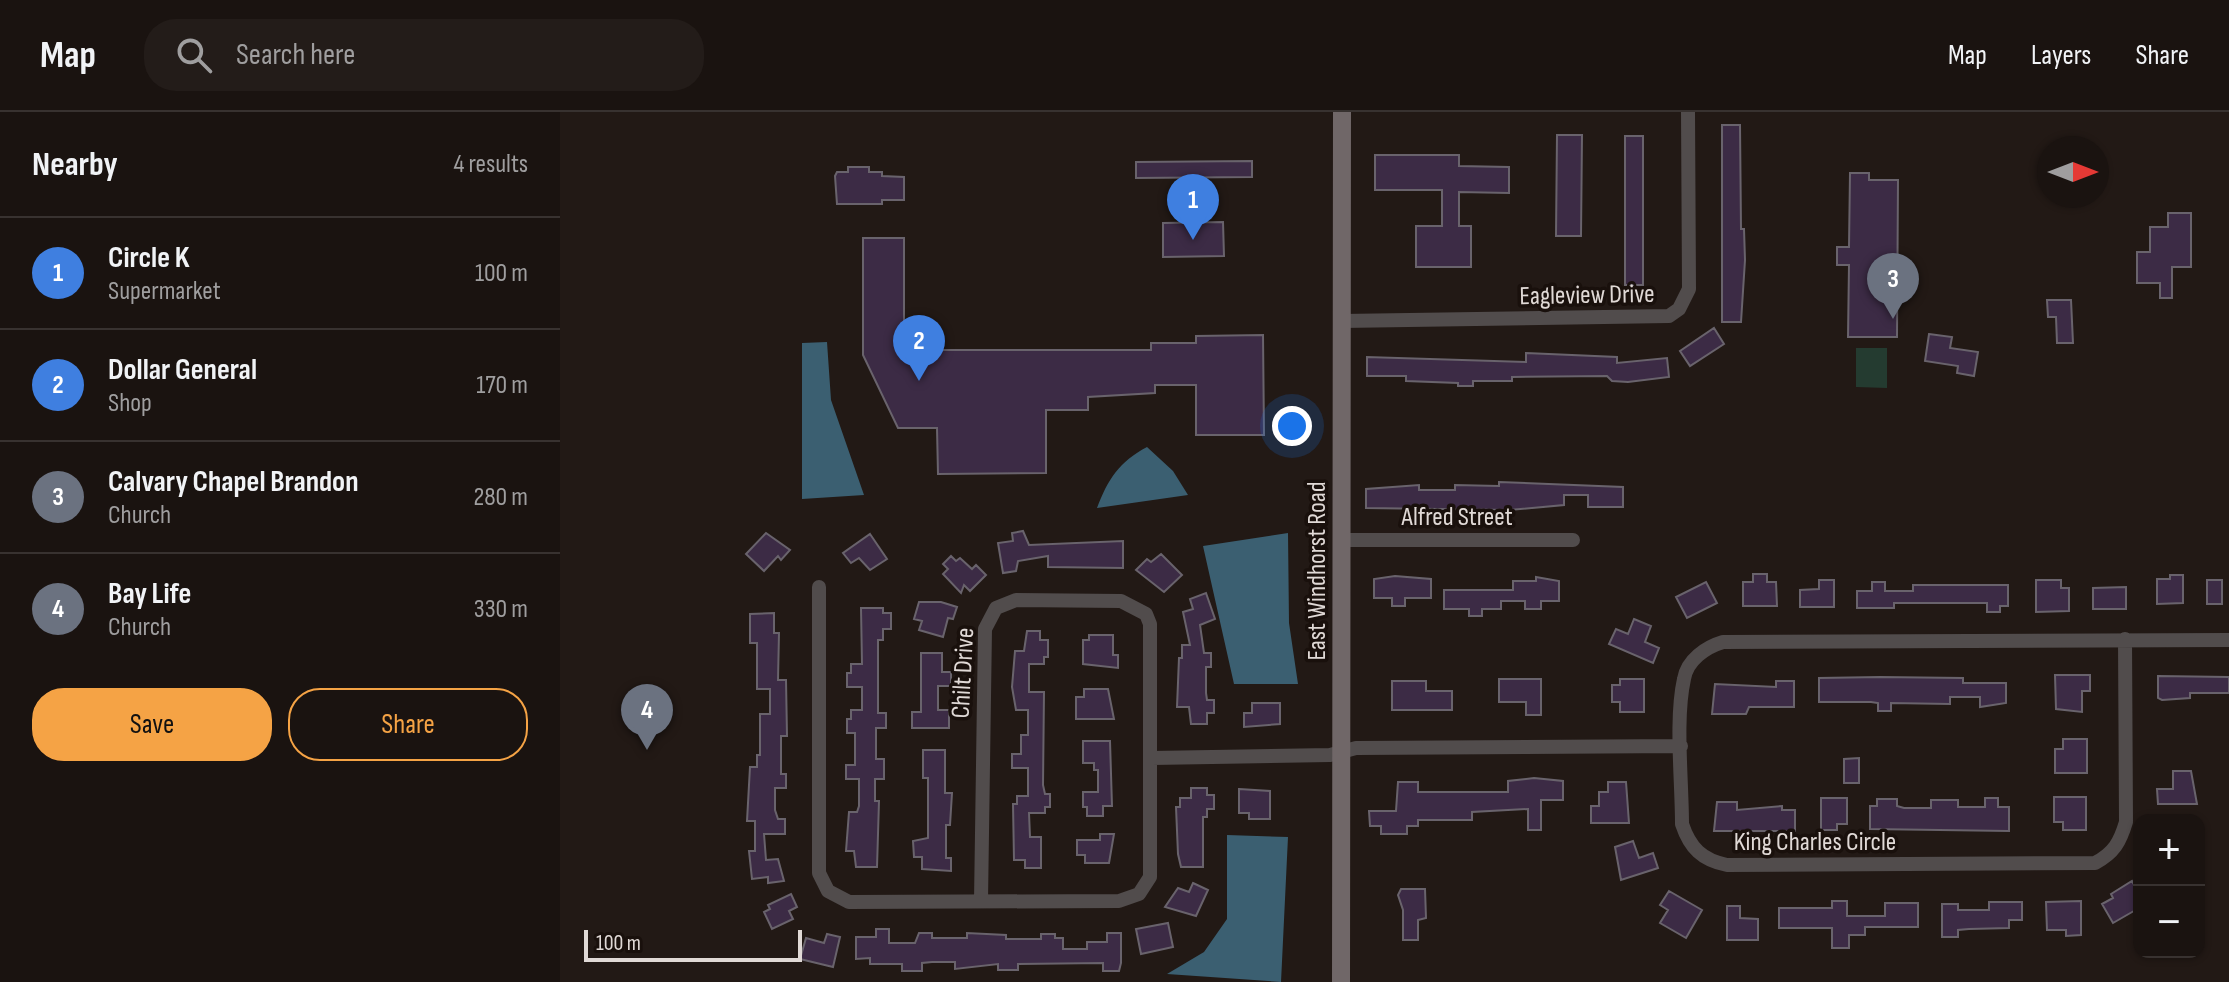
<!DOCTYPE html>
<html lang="en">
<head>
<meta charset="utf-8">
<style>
  body { margin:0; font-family:"Sofia Sans Condensed",sans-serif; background:#231c19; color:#f1f3f6 }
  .controls { position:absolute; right:24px; bottom:24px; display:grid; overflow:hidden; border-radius:16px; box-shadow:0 2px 6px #0004 }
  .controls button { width:72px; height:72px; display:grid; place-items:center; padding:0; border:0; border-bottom:2px solid #383230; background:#1a1310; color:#f1f3f6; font:40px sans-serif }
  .compass { position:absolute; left:1477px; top:24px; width:72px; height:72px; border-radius:50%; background:#1a1310; box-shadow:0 2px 6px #0004; rotate:90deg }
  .scale { position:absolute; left:24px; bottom:20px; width:218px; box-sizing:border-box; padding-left:8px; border:4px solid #e0d9d6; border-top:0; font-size:22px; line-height:28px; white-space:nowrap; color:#e0d9d6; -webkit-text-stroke:6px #19100c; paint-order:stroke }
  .you { position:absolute; left:732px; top:314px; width:28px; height:28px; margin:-20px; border:6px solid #fff; border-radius:50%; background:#1a73e8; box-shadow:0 0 0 12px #1a73e833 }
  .badge { display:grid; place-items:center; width:52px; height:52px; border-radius:50%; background:#f5a345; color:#fff; font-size:26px; font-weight:700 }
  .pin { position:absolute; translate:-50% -66px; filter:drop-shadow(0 2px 4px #0008) }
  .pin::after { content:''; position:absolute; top:42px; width:28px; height:24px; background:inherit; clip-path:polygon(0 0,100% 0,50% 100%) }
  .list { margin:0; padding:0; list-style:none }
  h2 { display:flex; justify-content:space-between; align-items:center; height:104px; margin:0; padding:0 32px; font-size:34px }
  h2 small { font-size:26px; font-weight:400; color:#9f9e9f }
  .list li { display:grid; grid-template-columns:52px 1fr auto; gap:24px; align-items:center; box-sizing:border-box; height:112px; padding:0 32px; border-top:2px solid #383230 }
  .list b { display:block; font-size:30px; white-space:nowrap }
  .list p { margin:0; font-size:26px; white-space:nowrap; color:#9f9e9f }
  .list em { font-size:26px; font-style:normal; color:#9f9e9f }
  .actions { display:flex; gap:16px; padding:24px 32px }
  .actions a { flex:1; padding:18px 0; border:2px solid #f5a345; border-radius:32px; text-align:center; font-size:28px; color:#f5a345 }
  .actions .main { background:#f5a345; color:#111 }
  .icon { flex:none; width:44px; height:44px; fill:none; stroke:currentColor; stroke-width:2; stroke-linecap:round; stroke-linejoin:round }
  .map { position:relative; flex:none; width:1669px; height:870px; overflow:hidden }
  header { display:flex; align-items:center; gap:48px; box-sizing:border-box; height:112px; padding:0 40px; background:#1a1310; border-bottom:2px solid #383230 }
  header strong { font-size:38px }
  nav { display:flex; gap:44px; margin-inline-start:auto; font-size:28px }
  .search { width:560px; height:72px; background:#231c19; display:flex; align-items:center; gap:20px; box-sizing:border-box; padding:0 28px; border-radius:32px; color:#9f9e9f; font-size:30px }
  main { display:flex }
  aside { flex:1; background:#1a1310 }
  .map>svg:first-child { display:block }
</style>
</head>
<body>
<header>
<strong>Map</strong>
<div class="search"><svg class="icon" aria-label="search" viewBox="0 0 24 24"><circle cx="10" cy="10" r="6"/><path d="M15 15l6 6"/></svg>Search here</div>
<nav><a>Map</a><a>Layers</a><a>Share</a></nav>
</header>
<main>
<aside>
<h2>Nearby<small>4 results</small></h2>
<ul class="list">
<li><span class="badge" style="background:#3f7fe0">1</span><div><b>Circle K</b><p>Supermarket</p></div><em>100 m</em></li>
<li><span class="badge" style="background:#3f7fe0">2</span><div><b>Dollar General</b><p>Shop</p></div><em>170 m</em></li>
<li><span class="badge" style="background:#6b7280">3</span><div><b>Calvary Chapel Brandon</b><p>Church</p></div><em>280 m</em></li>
<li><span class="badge" style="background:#6b7280">4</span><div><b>Bay Life</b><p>Church</p></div><em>330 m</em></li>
</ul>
<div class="actions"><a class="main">Save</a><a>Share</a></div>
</aside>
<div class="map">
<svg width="1669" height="870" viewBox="0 0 1669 870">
  <rect width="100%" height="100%" fill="#221915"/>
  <path fill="#243b30" d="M1296,236H1327V276L1296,275Z"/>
  <path fill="#3b5f71" d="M267,230L271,288L304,383L242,387V231Z
    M587,335L613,359L628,383L537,396C548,367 559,350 587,335Z
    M728,421L729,511L738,572H674L643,434Z
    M667,723L728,725L721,870L607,862L644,840L667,807Z"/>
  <path fill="#3c2b45" stroke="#69636c" stroke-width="2" d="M1162,13H1180L1181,117H1184L1185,148L1181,210H1162Z
    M997,23H1022L1021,124H996Z
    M1065,24H1083V173H1065Z
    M815,43H899V54L949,55V81L899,80V114H911V155H856V114H882V78H815Z
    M692,49V65L576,66V50Z
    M288,55H309V60H322V64L344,65V88H322V92H277L275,64L277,60H288Z
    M1290,61H1309V68H1338L1337,225H1288L1289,153H1277V135H1289Z
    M1608,101H1631V155H1612V186H1600V171H1577V140H1590V115H1608Z
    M663,110L664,144L603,145V111Z
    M303,126H344V238H591V231H636V224L703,223L704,323H636V273H595V281L528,285V298H486V361L378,362L377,316H338L303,243Z
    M1487,188H1511L1513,231H1497L1496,205H1488Z
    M1154,216L1164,232L1130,254L1120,239Z
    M1369,222L1392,225L1390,236L1418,240L1414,264L1397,261L1398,254L1365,249Z
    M966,241L1057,245V251L1107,246L1109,265L1068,270L1052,269L1047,264L952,265V269H913V274H898V271L846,269V264H807V245L966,250Z
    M939,370L1063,375V395H1028V383H1004V393L949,398L806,396V377L859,373V378H895V373L939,374Z
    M463,419L469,433L563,429V456L488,455V444L458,449L456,459L443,461L438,431L453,429L452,421Z
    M206,421L230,438L221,448L218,444L204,459L186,442Z
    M310,422L327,447L310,458L299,446L291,451L283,441Z
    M601,442L622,463L604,480L576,458L587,447L591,450Z
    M391,444L396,449L400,446L412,457L416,453L426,463L410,479L404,473L401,481L383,462L388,457L383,452Z
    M1193,462H1207V470H1216L1217,494H1183V470H1193Z
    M1610,463H1623V491L1597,492V467H1610Z
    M835,464L871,467V486H845V494H832V486H814V467Z
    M976,465L999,469V489H981V497H965V489H941V497H922V504H909V497H884V478H953V469H976Z
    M1259,468H1274V495H1240V478L1259,477Z
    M1476,468H1501V476H1509V499L1476,500Z
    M1647,468H1662V492H1647Z
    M1146,470L1157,491L1127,506L1116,485Z
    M1312,470H1325V479H1353V473H1448V494H1440V500H1427V491H1334V496H1297V479H1312Z
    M1566,475V497H1533V476Z
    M646,481L655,507L640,513L644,541H651V555H646V581L647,588H654V601H647V612H631L629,595H617L619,546H622V533H630L623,500L633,497L630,487Z
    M359,490H381L397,495L393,507L388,506L383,525L359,518L362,509L354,507Z
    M301,496H323V501H331V517H323V528H318V601H326V616H316V647H324V667H315V689H319L317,755H296L294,739H286L289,700H297L299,694V667H286V653H295V621H287V607H291V598H302V575H287V561H291V552H302Z
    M214,501V521H219L218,568H226L227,624H221V662H226V676H215V698L218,707H225V722H204L206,748L218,747L224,769L208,771V765L192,767L189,739H195V709H187L190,655H197V643H200V602H210V577H197V531H190V502Z
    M1074,507L1091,514L1085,530L1099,536L1093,551L1049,532L1056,517L1068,522Z
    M467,519H480V528H488V545H484V552H469V580H484L483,673L485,682H490V695H485V701H469L470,725H481V756H465V748H454L453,692H457V684H468V656H452V642H461V623H468V598H456L452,575L455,539H464Z
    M529,523H553V543H558V556L523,552V528H529Z
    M361,541H382V560H391V574H378V598H389V616H352V600H361Z
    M1495,563H1530V579H1522V600L1496,597Z
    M1598,564L1669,565V581H1630V586L1602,588L1598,586Z
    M1320,565L1403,566V571H1446V591L1420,595V585H1390V592L1331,591V599H1318V591L1311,590H1259V566Z
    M939,567H981V603H966V590H939Z
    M1060,567H1084V600H1060V590H1052V573H1060Z
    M832,569H866V579H892V598H832Z
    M1216,569H1234V595H1189L1186,602H1152L1155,572L1216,575Z
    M524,577H548L554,607H516V585H524Z
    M692,591H720V612L684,615V601H692Z
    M1503,627H1527V661H1495V637H1503Z
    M523,629H550L552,694H543V704H527V695H523V680H538V658H534V651H523Z
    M363,638H385V681H392L390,713H386V746H391V759L362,757V745H354L353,729L368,726V666H363Z
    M1299,646V671H1284V647Z
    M1613,659H1631L1637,692H1598L1597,677H1613Z
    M974,666L1003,669V688H981V718H968V697L912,700V708H858V714H847V722H821V714H810L809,699H836L838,670H858V680H948V669Z
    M1048,670H1066L1069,711H1031V694H1039V680H1048Z
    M631,676H647V683H654V697H647V705H643V755H621L618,742L616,695H620V686H631Z
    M679,677L710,679V707H689V701H679Z
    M1494,685H1526V718H1503V710H1494Z
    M1261,686H1287V712H1277V718H1261Z
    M1425,686H1438V695H1449V719L1310,717V694H1317V687H1337V694L1344,696H1371V688H1398V695H1425Z
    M1157,690H1177V698L1222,694V698H1235V719H1154Z
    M540,722H554L549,751H525V743H517V728H540Z
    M1073,729L1079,746L1093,741L1098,756L1061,768L1055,735Z
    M1572,769L1579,782V796L1553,811L1542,792L1553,786L1551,782Z
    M633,771L648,778L636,804L605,795L618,776L629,780Z
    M841,777H865L866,806L858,808V828H843V798L838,783Z
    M1109,779L1142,798L1126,826L1100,811L1108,798L1100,793Z
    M231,782L237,795L229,799L233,807L212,817L204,800L210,797L208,793Z
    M1272,789H1287V804H1325V791H1358V815H1305V823H1289V836H1272V816H1219V796H1272Z
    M1521,789V823L1506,824V818H1487L1486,790Z
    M1429,790H1462V808H1449V816L1409,817L1398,818V825H1382V792H1398V798H1429Z
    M1167,794H1180V806L1198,807V828H1167Z
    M608,811L613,835L581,842L576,817Z
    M316,817H329V831H355L359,821H372V826H407V821L446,823V827H481V822H495V826H503V837H527V830H547V821H561V851L559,859H543V851L458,852V858H438V852L395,857V850H372L362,851V859H342V852H310V846L296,847V825H316Z
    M267,822L280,825L273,855L240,847L246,826L264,831Z"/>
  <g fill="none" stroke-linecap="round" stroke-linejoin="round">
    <path stroke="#514c4c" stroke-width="14" d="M782,209L1109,204L1119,197L1129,177L1128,0
      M782,428H1013
      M259,475V761L268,779L289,790L559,789L579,782L590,765V512L586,502L561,489L456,488L436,496L425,517L421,789
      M1565,527L1566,710C1560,730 1554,741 1535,751L1167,753C1142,748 1130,736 1122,712C1122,669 1115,607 1124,567C1127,548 1146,535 1163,530L1669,528
      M592,646L770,643L796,636L1121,634"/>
    <path stroke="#706768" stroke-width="18" d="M781,870L782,0"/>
  </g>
  <g text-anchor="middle" stroke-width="7" stroke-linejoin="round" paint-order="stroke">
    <g font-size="26" fill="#e0d9d6" stroke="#19100c">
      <text transform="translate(1027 182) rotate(-1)" y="9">Eagleview Drive</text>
      <text x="897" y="413">Alfred Street</text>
      <text transform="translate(756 459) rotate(-90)" y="9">East Windhorst Road</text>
      <text transform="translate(402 561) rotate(-87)" y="9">Chilt Drive</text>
      <text x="1255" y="738">King Charles Circle</text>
    </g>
  </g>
</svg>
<div class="controls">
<button>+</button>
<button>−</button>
</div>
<svg class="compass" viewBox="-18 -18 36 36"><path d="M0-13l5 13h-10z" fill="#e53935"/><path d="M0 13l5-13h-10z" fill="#9f9e9f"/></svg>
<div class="scale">100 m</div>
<div class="you"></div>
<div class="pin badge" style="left:633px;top:128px;background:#3f7fe0">1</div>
<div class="pin badge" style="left:359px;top:269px;background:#3f7fe0">2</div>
<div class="pin badge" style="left:1333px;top:207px;background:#6b7280">3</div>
<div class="pin badge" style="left:87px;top:638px;background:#6b7280">4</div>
</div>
</main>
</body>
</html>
